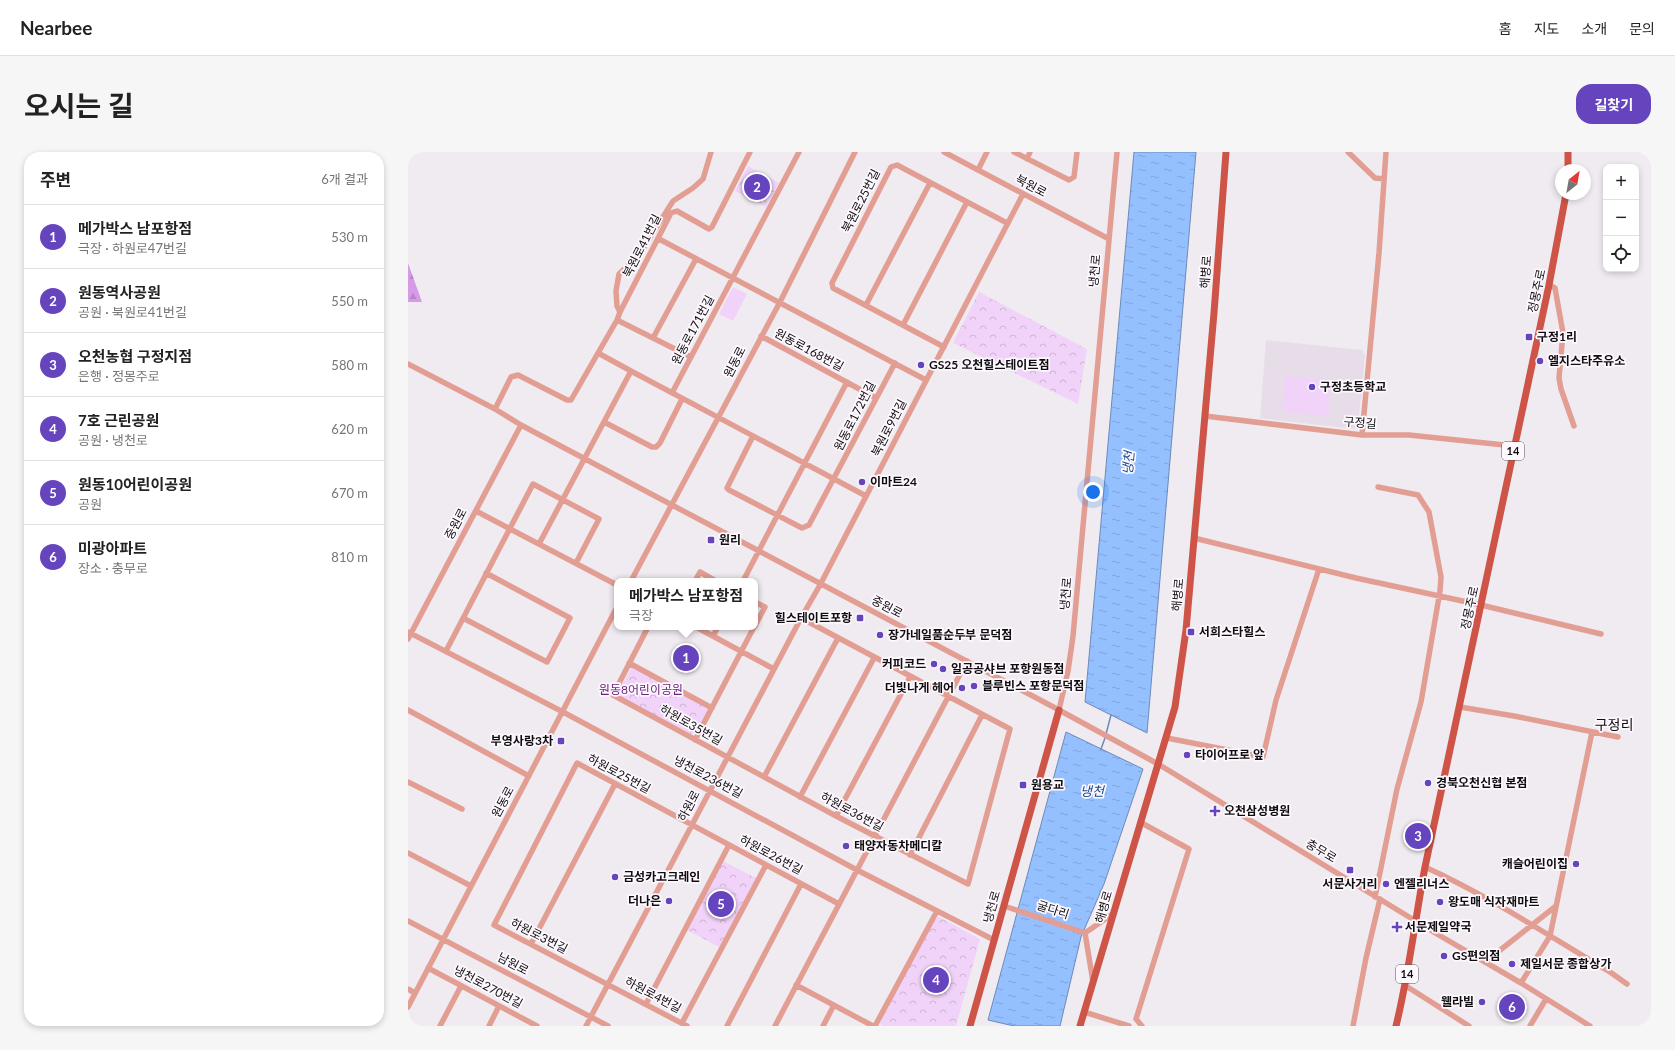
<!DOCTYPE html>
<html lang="ko">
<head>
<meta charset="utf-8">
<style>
  body { margin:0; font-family:Lato,"Noto Sans KR",sans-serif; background:#f6f6f6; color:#222 }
  .controls { position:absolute; right:12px; top:12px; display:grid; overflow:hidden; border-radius:8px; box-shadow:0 2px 6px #0003 }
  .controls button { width:36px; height:36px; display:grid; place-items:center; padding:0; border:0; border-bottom:1px solid #e0e0e0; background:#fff; color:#222; font:20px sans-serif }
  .compass { position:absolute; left:1147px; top:12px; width:36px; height:36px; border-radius:50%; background:#fff; box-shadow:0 2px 6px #0003; rotate:31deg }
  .you { position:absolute; left:685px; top:340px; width:14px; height:14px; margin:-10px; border:3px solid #fff; border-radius:50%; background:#1a73e8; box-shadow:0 0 0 6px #1a73e833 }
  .badge { display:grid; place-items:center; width:26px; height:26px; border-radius:50%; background:#6544bd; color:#fff; font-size:13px; font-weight:700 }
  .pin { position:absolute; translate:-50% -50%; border:2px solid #fff; box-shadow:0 1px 4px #0006 }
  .popup { position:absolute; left:206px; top:426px; width:144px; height:52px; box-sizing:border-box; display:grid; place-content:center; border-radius:8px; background:#fff; filter:drop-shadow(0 1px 3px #0005); font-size:13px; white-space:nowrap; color:#767676 }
  .popup b { font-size:15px; color:#222 }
  .popup::after { content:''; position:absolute; left:50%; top:100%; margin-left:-8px; border:8px solid transparent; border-top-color:#fff }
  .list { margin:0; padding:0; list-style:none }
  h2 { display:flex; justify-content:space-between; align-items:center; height:52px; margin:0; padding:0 16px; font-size:17px }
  h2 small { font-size:13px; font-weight:400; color:#767676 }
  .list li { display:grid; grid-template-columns:26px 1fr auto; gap:12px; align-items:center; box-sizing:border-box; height:64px; padding:0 16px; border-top:1px solid #e0e0e0 }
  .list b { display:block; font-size:15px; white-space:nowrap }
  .list p { margin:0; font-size:13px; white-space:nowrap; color:#767676 }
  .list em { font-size:13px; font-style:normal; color:#767676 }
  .icon { flex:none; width:22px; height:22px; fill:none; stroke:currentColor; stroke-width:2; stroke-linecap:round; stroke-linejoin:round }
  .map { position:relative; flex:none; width:1243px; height:874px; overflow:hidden; border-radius:16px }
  header { display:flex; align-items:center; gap:24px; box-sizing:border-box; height:56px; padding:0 20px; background:#fff; border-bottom:1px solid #e0e0e0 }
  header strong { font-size:19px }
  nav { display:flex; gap:22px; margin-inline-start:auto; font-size:14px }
  .intro { display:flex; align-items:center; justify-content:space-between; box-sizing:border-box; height:96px; padding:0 24px }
  h1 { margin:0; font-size:28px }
  .button { padding:10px 18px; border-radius:16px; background:#6544bd; color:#fff; font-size:14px; font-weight:700 }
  main { display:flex; gap:24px; padding:0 24px }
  aside { flex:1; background:#fff; border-radius:16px; box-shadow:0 2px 6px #0003 }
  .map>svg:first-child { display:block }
</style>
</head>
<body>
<header>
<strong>Nearbee</strong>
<nav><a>홈</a><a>지도</a><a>소개</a><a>문의</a></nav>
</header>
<div class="intro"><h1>오시는 길</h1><a class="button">길찾기</a></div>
<main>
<aside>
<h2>주변<small>6개 결과</small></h2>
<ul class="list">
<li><span class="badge">1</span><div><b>메가박스 남포항점</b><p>극장 · 하원로47번길</p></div><em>530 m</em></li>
<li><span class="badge">2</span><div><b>원동역사공원</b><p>공원 · 북원로41번길</p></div><em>550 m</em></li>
<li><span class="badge">3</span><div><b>오천농협 구정지점</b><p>은행 · 정몽주로</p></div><em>580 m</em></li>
<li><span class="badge">4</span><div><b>7호 근린공원</b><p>공원 · 냉천로</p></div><em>620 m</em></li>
<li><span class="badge">5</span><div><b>원동10어린이공원</b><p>공원</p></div><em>670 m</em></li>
<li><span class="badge">6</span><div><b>미광아파트</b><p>장소 · 충무로</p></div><em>810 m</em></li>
</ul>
</aside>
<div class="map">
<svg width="1243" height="874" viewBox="0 0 1243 874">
  <defs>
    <pattern id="forest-firs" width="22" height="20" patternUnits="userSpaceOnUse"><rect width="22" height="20" fill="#d79ae8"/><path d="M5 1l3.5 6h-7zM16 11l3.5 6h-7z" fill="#b784c6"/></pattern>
    <pattern id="park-crowns" width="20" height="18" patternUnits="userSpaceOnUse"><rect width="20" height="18" fill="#f1d3f9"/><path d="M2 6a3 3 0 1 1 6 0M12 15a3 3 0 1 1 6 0" fill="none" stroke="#cdb4d4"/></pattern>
    <pattern id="water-ripples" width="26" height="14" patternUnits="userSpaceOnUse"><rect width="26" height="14" fill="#95c0ff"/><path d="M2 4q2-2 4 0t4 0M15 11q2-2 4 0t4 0" fill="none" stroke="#7fa4d9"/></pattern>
  </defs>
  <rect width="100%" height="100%" fill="#f0ebf1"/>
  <path fill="#e6dde9" d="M858,188L954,198L957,203L950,275L946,277L852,266Z"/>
  <path fill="#f1d3f9" d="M325,135L339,142L325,169L311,162Z
    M877,224L923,228L920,264L874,260Z"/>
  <path fill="url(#forest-firs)" d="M0,111L14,150H0Z"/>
  <path fill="url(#park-crowns)" d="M340,14L371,31L358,55L327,39Z
    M571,140L679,197L670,252L545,191Z
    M224,515L301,555L288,581L283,582L211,544L210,540Z
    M313,708L350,727L313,796L277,777Z
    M531,765L572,787L548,874H475L472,872L473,869L527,767Z"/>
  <path fill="url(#water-ripples)" stroke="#6d8ab7" d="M726,0H788L739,581L677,550Z
    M658,580L735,617L696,732L673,785L652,874H606L580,868Z"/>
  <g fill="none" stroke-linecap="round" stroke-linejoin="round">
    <path stroke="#6d8ab7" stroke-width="1.5" d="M698,582L703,563
      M693,597L697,586"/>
    <path stroke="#e39e94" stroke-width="5.5" d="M536,0L701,87
      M606,0L661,28L666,25L669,0
      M940,0L967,26L976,27
      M619,7L622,0
      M570,18L579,0
      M251,87L518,228
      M1141,133L1147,136L1155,181L1151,226L1153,237L1166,274
      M458,153L522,31
      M212,160L209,154L208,139L211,122L231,103L265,49L285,36L295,27L303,0
      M209,168L283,205
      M495,173L559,50
      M353,184L468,246
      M245,186L288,107
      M536,195L425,136L424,131L483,15L489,13L599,71
      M190,201L223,219
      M0,212L87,257L113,273L651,558L750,612L1029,782L1113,831L1182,874
      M264,241L391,0
      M87,257L103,225L110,223L159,248H163L209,168L212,160L263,61L269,59L301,77L304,75L342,0
      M797,264L954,283H1001L1106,294
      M196,270L244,295H248L252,291L274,247
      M954,283L971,101L978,0
      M345,284L319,336L321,338L394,376L401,373L487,211
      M68,359L209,433
      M786,386L948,426L1073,453L1193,482
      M131,392L223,219L458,344
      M223,429L372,150L447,0
      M287,429L292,420L308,429
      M335,429L439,230
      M347,450L357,455L347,474
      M55,466L139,510L162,466L78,421
      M240,475L205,543L428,664L560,732L602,577L393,466
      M288,475L366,517
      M0,480L155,560L449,718L586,788
      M305,484L310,475
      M0,487L113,273
      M38,499L125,332L191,367L168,411
      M221,511L304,556
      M1052,555L1106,564L1210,585
      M0,558L121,624
      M651,558L660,519L665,484L709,0
      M759,586L855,605L868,548L911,417
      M287,588L346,475
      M356,625L430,486
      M0,630L54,657
      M392,645L466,506
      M428,664L502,525
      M732,670L781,697L728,867L734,874
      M0,701L63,734
      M502,703L574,563
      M1017,715C1081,744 1141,784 1202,820L1219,832
      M967,745L989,637L1013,550L1032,439L1033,425L1021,360L1010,343L970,335
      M596,754L677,781
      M0,769L200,874
      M677,781L685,830
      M677,781L706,761
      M123,792L207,632
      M1077,810L1148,754
      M20,816L129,874
      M1113,831L1142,784L1184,580
      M388,833L465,874
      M998,834L1061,874
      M0,837L7,841
      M238,852L321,693
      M0,855L209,455
      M676,860L721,874
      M274,871L358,713
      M32,874L53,834
      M81,874L91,854
      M178,874L393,466L412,433L615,42
      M279,874L86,773L169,611L431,752
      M319,874L393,732
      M367,874L559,509
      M415,874L426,853
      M467,874L529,759
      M945,874L958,806L972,747
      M1122,874L1138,847"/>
    <path stroke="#ce5447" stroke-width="7" d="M1160,18V0
      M562,874L651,558
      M672,874L767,555L778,478L806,161L818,0
      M988,874C1001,821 1007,768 1017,715L1141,133L1158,42"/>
  </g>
  <g fill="#6544bd" stroke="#fdf8fe" stroke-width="1.5">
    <rect x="1117" y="181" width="8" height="8" rx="2"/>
    <circle cx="1132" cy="209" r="4"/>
    <circle cx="513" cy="213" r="4"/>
    <circle cx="904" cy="235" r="4"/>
    <circle cx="454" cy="330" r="4"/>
    <rect x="299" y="384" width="8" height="8" rx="2"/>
    <rect x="448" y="462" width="8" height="8" rx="2"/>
    <rect x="779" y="476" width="8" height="8" rx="2"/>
    <circle cx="472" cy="483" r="4"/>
    <circle cx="526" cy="512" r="4"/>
    <circle cx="535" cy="517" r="4"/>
    <circle cx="566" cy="534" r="4"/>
    <circle cx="554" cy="536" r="4"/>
    <rect x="149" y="585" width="8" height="8" rx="2"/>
    <circle cx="779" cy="603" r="4"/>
    <circle cx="1020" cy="631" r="4"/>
    <rect x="611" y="629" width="8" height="8" rx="2"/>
    <path d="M805 653h4v4h4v4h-4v4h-4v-4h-4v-4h4z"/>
    <circle cx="438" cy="694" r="4"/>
    <circle cx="1168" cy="712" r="4"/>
    <rect x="938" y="714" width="8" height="8" rx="2"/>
    <circle cx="207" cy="725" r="4"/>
    <circle cx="978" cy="732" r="4"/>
    <circle cx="261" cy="749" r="4"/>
    <circle cx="1032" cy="750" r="4"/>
    <path d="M987 769h4v4h4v4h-4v4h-4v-4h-4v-4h4z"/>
    <circle cx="1036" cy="804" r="4"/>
    <circle cx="1104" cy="812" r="4"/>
    <circle cx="1074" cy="850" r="4"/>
  </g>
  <g text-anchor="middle" stroke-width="3.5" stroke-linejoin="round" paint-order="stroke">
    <g fill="#fdf8fe" stroke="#565457" stroke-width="1">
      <rect x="1094" y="290" width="22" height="18" rx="3"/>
      <rect x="988" y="813" width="22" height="18" rx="3"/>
    </g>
    <g font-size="11" font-weight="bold" fill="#0f0d0f">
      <text x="1105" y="303">14</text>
      <text x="999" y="826">14</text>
    </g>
    <g font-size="12" fill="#0f0d0f" stroke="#fdf8fe">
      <text transform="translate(623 34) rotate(28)" y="4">북원로</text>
      <text transform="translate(453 49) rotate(-63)" y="4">북원로25번길</text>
      <text transform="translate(234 94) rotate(-63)" y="4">북원로41번길</text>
      <text transform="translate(687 119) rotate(-85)" y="4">냉천로</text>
      <text transform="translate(798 120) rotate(-86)" y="4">해병로</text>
      <text transform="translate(1129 139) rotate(-78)" y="4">정몽주로</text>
      <text transform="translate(285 178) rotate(-62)" y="4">원동로171번길</text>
      <text transform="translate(401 198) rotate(28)" y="4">원동로168번길</text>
      <text transform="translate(327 210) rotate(-63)" y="4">원동로</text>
      <text transform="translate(447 264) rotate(-63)" y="4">원동로172번길</text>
      <text transform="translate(952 271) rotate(4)" y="4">구정길</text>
      <text transform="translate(481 276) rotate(-63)" y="4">북원로9번길</text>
      <text transform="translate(48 372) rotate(-62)" y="4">중원로</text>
      <text transform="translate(658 442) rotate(-85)" y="4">냉천로</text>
      <text transform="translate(770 443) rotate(-85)" y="4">해병로</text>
      <text transform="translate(479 455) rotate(28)" y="4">중원로</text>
      <text transform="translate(1062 456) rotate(-78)" y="4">정몽주로</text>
      <text transform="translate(283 573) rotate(29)" y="4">하원로35번길</text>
      <text transform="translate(211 622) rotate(28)" y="4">하원로25번길</text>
      <text transform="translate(300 625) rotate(28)" y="4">냉천로236번길</text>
      <text transform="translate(95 650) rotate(-62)" y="4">원동로</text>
      <text transform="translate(281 654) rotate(-62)" y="4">하원로</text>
      <text transform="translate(444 660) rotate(28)" y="4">하원로36번길</text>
      <text transform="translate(913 699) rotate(31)" y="4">충무로</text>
      <text transform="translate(363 703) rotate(28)" y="4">하원로26번길</text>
      <text transform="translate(584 755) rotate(-74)" y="4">냉천로</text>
      <text transform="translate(696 755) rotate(-74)" y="4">해병로</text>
      <text transform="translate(645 758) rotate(18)" y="4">굴다리</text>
      <text transform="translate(131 784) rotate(27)" y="4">하원로3번길</text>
      <text transform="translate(105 812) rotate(28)" y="4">남원로</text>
      <text transform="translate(80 835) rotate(28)" y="4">냉천로270번길</text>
      <text transform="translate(245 843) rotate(28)" y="4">하원로4번길</text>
    </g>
    <g font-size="12" font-weight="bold" fill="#0f0d0f" stroke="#fdf8fe" text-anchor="start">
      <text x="1129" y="189">구정1리</text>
      <text x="1140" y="213">엘지스타주유소</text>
      <text x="521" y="217">GS25 오천힐스테이트점</text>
      <text x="912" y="239">구정초등학교</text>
      <text x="462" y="334">이마트24</text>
      <text x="311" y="392">원리</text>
      <text x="444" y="470" text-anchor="end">힐스테이트포항</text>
      <text x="791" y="484">서희스타힐스</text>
      <text x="480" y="487">장가네일품순두부 문덕점</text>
      <text x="518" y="516" text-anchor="end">커피코드</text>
      <text x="543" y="521">일공공샤브 포항원동점</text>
      <text x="574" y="538">블루빈스 포항문덕점</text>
      <text x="546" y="540" text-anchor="end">더빛나게 헤어</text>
      <text x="145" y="593" text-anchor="end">부영사랑3차</text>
      <text x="787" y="607">타이어프로 앞</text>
      <text x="1028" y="635">경북오천신협 본점</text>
      <text x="623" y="637">원용교</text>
      <text x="816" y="663">오천삼성병원</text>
      <text x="446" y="698">태양자동차메디칼</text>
      <text x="1160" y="716" text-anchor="end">캐슬어린이집</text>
      <text x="215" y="729">금성카고크레인</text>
      <text x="942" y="736" text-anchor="middle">서문사거리</text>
      <text x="986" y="736">엔젤리너스</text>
      <text x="253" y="753" text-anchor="end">더나은</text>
      <text x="1040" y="754">왕도매 식자재마트</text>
      <text x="997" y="779">서문제일약국</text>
      <text x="1044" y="808">GS편의점</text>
      <text x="1112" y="816">제일서문 종합상가</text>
      <text x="1066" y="854" text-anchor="end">웰라빌</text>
    </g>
    <g font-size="12" fill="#6c237e" stroke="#fdf8fe">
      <text x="233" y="542">원동8어린이공원</text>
    </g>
    <g font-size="13" font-style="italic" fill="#15488b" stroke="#fdf8fe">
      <text transform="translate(720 311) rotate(-85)" y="5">냉천</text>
      <text x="684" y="644">냉천</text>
    </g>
    <g font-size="14" fill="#0f0d0f" stroke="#fdf8fe">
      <text x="1206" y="578">구정리</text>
    </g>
  </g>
</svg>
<div class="controls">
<button>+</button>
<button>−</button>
<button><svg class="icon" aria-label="locate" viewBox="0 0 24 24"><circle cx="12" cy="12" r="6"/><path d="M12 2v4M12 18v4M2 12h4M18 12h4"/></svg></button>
</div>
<svg class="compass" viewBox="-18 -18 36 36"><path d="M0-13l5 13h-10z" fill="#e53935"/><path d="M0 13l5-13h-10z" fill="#767676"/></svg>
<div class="you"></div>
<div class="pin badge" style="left:278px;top:506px">1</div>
<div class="popup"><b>메가박스 남포항점</b>극장</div>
<div class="pin badge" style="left:349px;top:35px">2</div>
<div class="pin badge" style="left:1010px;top:684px">3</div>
<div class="pin badge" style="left:528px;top:828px">4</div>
<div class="pin badge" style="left:313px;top:752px">5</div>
<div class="pin badge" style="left:1104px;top:855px">6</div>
</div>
</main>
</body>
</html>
